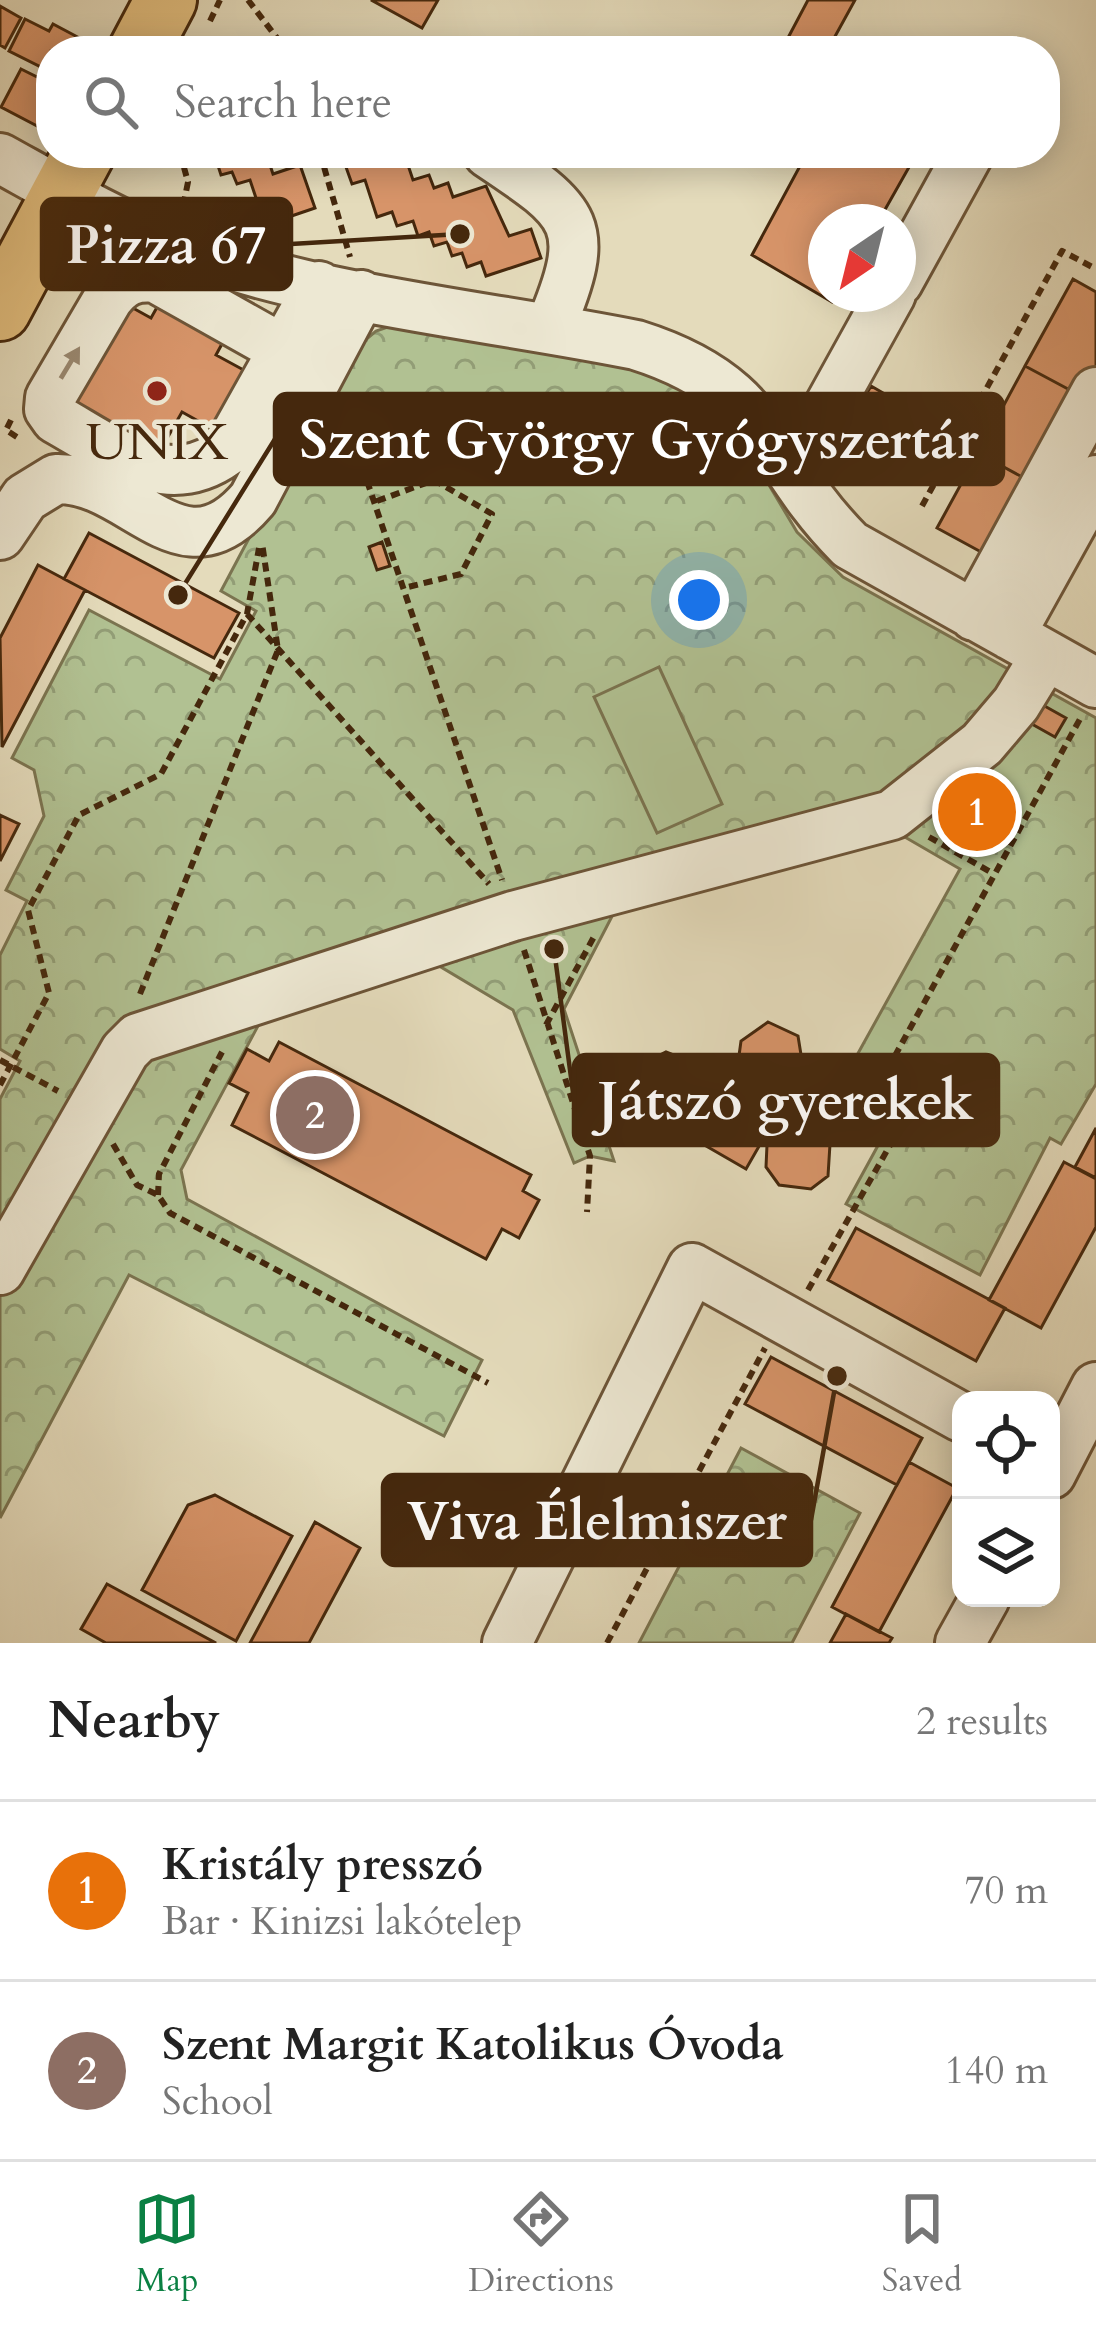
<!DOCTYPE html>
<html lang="en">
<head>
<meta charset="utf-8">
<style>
  body { margin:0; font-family:Cardo,serif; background:#f6f6f6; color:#222 }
  .controls { position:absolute; right:36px; bottom:36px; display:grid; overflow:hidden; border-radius:24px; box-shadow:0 6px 30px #0003 }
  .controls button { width:108px; height:108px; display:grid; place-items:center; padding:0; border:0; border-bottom:3px solid #e0e0e0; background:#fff; color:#222; font:60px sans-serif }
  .compass { position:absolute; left:808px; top:204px; width:108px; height:108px; border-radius:50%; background:#fff; box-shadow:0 6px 30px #0003; rotate:215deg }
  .you { position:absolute; left:699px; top:600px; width:42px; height:42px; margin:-30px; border:9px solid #fff; border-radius:50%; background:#1a73e8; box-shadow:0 0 0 18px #1a73e833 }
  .badge { display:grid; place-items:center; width:78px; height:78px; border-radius:50%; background:#0b8043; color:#fff; font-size:39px; font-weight:700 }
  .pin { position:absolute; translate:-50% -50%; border:6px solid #fff; box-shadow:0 3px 12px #0006 }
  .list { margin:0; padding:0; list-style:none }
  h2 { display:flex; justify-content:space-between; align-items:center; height:156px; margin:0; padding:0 48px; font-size:51px }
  h2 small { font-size:39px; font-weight:400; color:#767676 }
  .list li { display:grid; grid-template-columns:78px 1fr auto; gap:36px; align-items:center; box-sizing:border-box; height:180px; padding:0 48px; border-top:3px solid #e0e0e0 }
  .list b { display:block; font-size:45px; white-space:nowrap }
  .list p { margin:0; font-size:39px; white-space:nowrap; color:#767676 }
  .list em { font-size:39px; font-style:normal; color:#767676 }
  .icon { flex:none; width:66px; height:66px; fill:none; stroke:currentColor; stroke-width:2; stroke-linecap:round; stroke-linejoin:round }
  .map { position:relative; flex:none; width:1096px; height:1643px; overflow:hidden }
  .search { position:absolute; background:#fff; box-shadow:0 6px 30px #0003; left:36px; right:36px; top:36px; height:132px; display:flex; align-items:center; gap:30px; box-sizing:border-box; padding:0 42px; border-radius:48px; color:#767676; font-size:45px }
  .sheet { height:516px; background:#fff }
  nav { display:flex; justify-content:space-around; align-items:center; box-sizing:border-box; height:168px; border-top:3px solid #e0e0e0; background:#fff; font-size:33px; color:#767676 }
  nav a { display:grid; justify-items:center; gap:6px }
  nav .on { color:#0b8043 }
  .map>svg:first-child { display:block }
</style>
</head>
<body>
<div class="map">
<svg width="1096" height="1643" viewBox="0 0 1096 1643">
  <defs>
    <pattern id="park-crowns" width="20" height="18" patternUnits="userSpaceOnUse" patternTransform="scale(3)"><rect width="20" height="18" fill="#b1c192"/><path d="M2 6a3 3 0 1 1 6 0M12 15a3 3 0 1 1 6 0" fill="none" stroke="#929d76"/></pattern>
  </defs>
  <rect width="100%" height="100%" fill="#e4dbbb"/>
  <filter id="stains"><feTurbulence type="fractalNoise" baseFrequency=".00167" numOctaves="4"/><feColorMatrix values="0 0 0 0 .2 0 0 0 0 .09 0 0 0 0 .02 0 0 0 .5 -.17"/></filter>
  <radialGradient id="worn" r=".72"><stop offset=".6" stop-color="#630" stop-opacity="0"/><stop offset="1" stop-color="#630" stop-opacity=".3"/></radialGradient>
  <path fill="url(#park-crowns)" stroke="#7b7450" stroke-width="3" d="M414,318L654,373L709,404L747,448L797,532L843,577L1096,718V1084L1061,1144L1050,1138L980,1275L846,1204L904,1098L851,1066L960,869L891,829L622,897L564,1009L614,1161L590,1156L574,1163L513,1010L429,960L267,1009L181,1170L187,1199L482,1360L444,1436L129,1275L0,1518V1099L20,1061L0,1049V955L27,901L6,890L44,816L34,770L12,758L89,610L220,679L256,611L221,591L345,357L376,331Z
    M741,1448L860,1513L792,1643H639Z"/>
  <path fill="#b1c192" stroke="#7b7450" stroke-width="3" d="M659,667L722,804L657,833L594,697Z"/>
  <path fill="#d79469" stroke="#45280d" stroke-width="3" d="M371,0H438L422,28Z
    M808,0H855L827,51H781Z
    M0,6L21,18L5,48L0,45Z
    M25,19L49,31L53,24L87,42L82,51H51V72L9,51Z
    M21,69L51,84V103L39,127L1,107Z
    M214,153H266L273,174L300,165L315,208L265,225L250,180L237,184L232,172L221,175Z
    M341,153H391L395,162L406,159L413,180L429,175L434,188L448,183L453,197L486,186L509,236L531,229L541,258L486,276L481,262L467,267L462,253L452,256L447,242L434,246L429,232L418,236L413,221L397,226L392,212L377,217L365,180L352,184Z
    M807,153H917L878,222H826V294H837L832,302L752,255Z
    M1073,279L1096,292V372L1083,397L1025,366Z
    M165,293L230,329L216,355L251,374L218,432L182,412L156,458L64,408L122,302L151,318Z
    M1025,366L1083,397L1035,484L978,453Z
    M871,386L916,412L890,457L845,431Z
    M978,453L1035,484L994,559L937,528Z
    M89,533L239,613L214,658L64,579Z
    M382,542L390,566L377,570L369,547Z
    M38,565L85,590L2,747L0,638Z
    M1041,704L1066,718L1055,737L1030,723Z
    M944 813a33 33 0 1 1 66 0a33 33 0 1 1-66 0Z
    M0,815L19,824L0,861Z
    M768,1022L798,1036L803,1067L790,1084L754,1093L781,1108L767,1132L805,1124L830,1144L828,1176L811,1189L779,1185L766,1167L767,1145L762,1141L746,1169L687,1135L703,1107L681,1118H659L637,1094L646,1062L666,1052L696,1064L707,1099L721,1074L746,1088L749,1082L738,1063L741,1041Z
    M279,1042L531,1175L523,1191L539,1200L519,1238L502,1229L486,1259L232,1125L248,1093L229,1083L247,1049L269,1061Z
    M1096,1128V1178L1075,1167Z
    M1064,1162L1096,1179V1227L1041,1328L989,1300Z
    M856,1228L1005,1308L976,1361L828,1280Z
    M771,1357L922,1438L897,1485L745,1404Z
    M909,1462L957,1488L879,1632L832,1607Z
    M215,1495L292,1536L236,1641L142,1590L188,1505Z
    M315,1522L360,1548L309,1643H250Z
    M107,1584L216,1643H106L81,1629Z
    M846,1614L892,1638L889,1643H830Z"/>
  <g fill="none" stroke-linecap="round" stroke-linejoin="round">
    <g stroke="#6d5538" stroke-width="54">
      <path id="minor" d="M488,153C578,213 594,224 550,328
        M0,158C56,189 112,222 171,245C319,301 482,314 636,345C773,388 762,457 850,545L1096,683
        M898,282L969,153
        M284,350L156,278C133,276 122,281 108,299L50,398L49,409L56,419C110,449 166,496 226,452L319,286
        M793,471L891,294
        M0,535L25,498L56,479C134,477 181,584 253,499L361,295
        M974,616L1096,392
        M1010,635L1096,480
        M0,1270L125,1051L138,1038L513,916L892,815L982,744L1016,704L1046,655
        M1051,1474L1096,1387
        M507,1643L692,1268L961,1417
        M960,1643L985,1598"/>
    </g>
    <g stroke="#45280d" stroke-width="66">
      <path id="major" d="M139,51L166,0
        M0,310L84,153"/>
    </g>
    <path stroke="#45280d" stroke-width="6" stroke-dasharray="9 6" stroke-linecap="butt" d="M248,0L287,51
      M210,21L220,0
      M180,153L188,182L183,207
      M320,153L350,257
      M343,410L502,880
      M11,420L6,430L20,439
      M377,501L434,480L492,514L461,574L404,588
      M922,506L1062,251L1096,269
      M247,614L489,884
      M929,837L994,874
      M524,950L590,1156L587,1212
      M140,994L278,650L262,543
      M546,1025L596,933
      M0,1060L58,1091
      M0,1085L49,993L28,910L79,815L161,774L247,614L259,548
      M113,1144L137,1185L158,1195L170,1213L488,1383
      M158,1195L159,1174L222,1052
      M808,1290L919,1094L885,1074L1080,719
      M607,1643L765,1348"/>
    <use href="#minor" stroke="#ede8d3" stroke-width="48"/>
    <use href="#major" stroke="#e2be7e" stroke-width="60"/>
  </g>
  <defs><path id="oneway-solid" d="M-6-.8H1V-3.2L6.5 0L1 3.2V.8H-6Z" transform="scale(3)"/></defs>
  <use fill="#998870" href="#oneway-solid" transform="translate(70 363) rotate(-59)"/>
  <circle fill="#8f2418" stroke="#ede8d3" stroke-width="4.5" cx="157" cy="391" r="12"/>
  <g text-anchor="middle" stroke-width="9" stroke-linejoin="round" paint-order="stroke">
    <g font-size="51" fill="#45280d" stroke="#ede8d3">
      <text x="157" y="459">UNIX</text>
    </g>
  </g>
  <path fill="none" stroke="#45280d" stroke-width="4.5" d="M460 234L291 244M178 595L275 439M554 949L574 1100M837 1376L811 1520"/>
  <g fill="#45280d" stroke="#ede8d3" stroke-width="4.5">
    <circle cx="460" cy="234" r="12"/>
    <circle cx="178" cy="595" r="12"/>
    <circle cx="554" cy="949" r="12"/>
    <circle cx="837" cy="1376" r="12"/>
  </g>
  <g fill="#45280d" stroke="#45280d" stroke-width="4.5">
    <rect x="42" y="199" width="249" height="90" rx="12"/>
    <rect x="275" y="394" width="728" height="90" rx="12"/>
    <rect x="574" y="1055" width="424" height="90" rx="12"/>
    <rect x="383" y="1475" width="428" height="90" rx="12"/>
  </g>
  <g font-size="54" text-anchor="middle" font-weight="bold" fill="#fff">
    <text x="166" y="263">Pizza 67</text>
    <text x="639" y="458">Szent György Gyógyszertár</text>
    <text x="786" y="1119">Játszó gyerekek</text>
    <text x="597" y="1539">Viva Élelmiszer</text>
  </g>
  <rect width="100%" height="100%" filter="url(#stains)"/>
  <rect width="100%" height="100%" fill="url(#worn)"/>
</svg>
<div class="controls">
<button><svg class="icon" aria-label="locate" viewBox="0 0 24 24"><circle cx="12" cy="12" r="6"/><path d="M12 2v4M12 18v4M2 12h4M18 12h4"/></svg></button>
<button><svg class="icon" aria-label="layers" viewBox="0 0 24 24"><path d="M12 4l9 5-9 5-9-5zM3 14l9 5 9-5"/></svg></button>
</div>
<svg class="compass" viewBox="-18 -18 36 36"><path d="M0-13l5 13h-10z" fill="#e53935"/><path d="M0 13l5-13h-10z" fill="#767676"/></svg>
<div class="you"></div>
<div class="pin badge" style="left:977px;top:812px;background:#e8710a">1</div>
<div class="pin badge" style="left:315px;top:1115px;background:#8d6e63">2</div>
<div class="search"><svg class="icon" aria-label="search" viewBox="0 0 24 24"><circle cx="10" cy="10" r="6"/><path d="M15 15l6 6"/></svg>Search here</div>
</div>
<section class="sheet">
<h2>Nearby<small>2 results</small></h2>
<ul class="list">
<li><span class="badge" style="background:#e8710a">1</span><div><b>Kristály presszó</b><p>Bar · Kinizsi lakótelep</p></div><em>70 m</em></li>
<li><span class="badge" style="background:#8d6e63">2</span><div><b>Szent Margit Katolikus Óvoda</b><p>School</p></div><em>140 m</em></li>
</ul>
</section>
<nav>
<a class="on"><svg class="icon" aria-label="map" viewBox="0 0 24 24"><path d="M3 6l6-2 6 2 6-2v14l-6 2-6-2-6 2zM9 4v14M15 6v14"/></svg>Map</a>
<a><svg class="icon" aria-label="directions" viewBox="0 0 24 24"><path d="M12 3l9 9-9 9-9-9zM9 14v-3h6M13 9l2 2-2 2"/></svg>Directions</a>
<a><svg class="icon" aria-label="saved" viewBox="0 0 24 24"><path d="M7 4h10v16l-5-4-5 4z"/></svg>Saved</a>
</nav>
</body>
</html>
